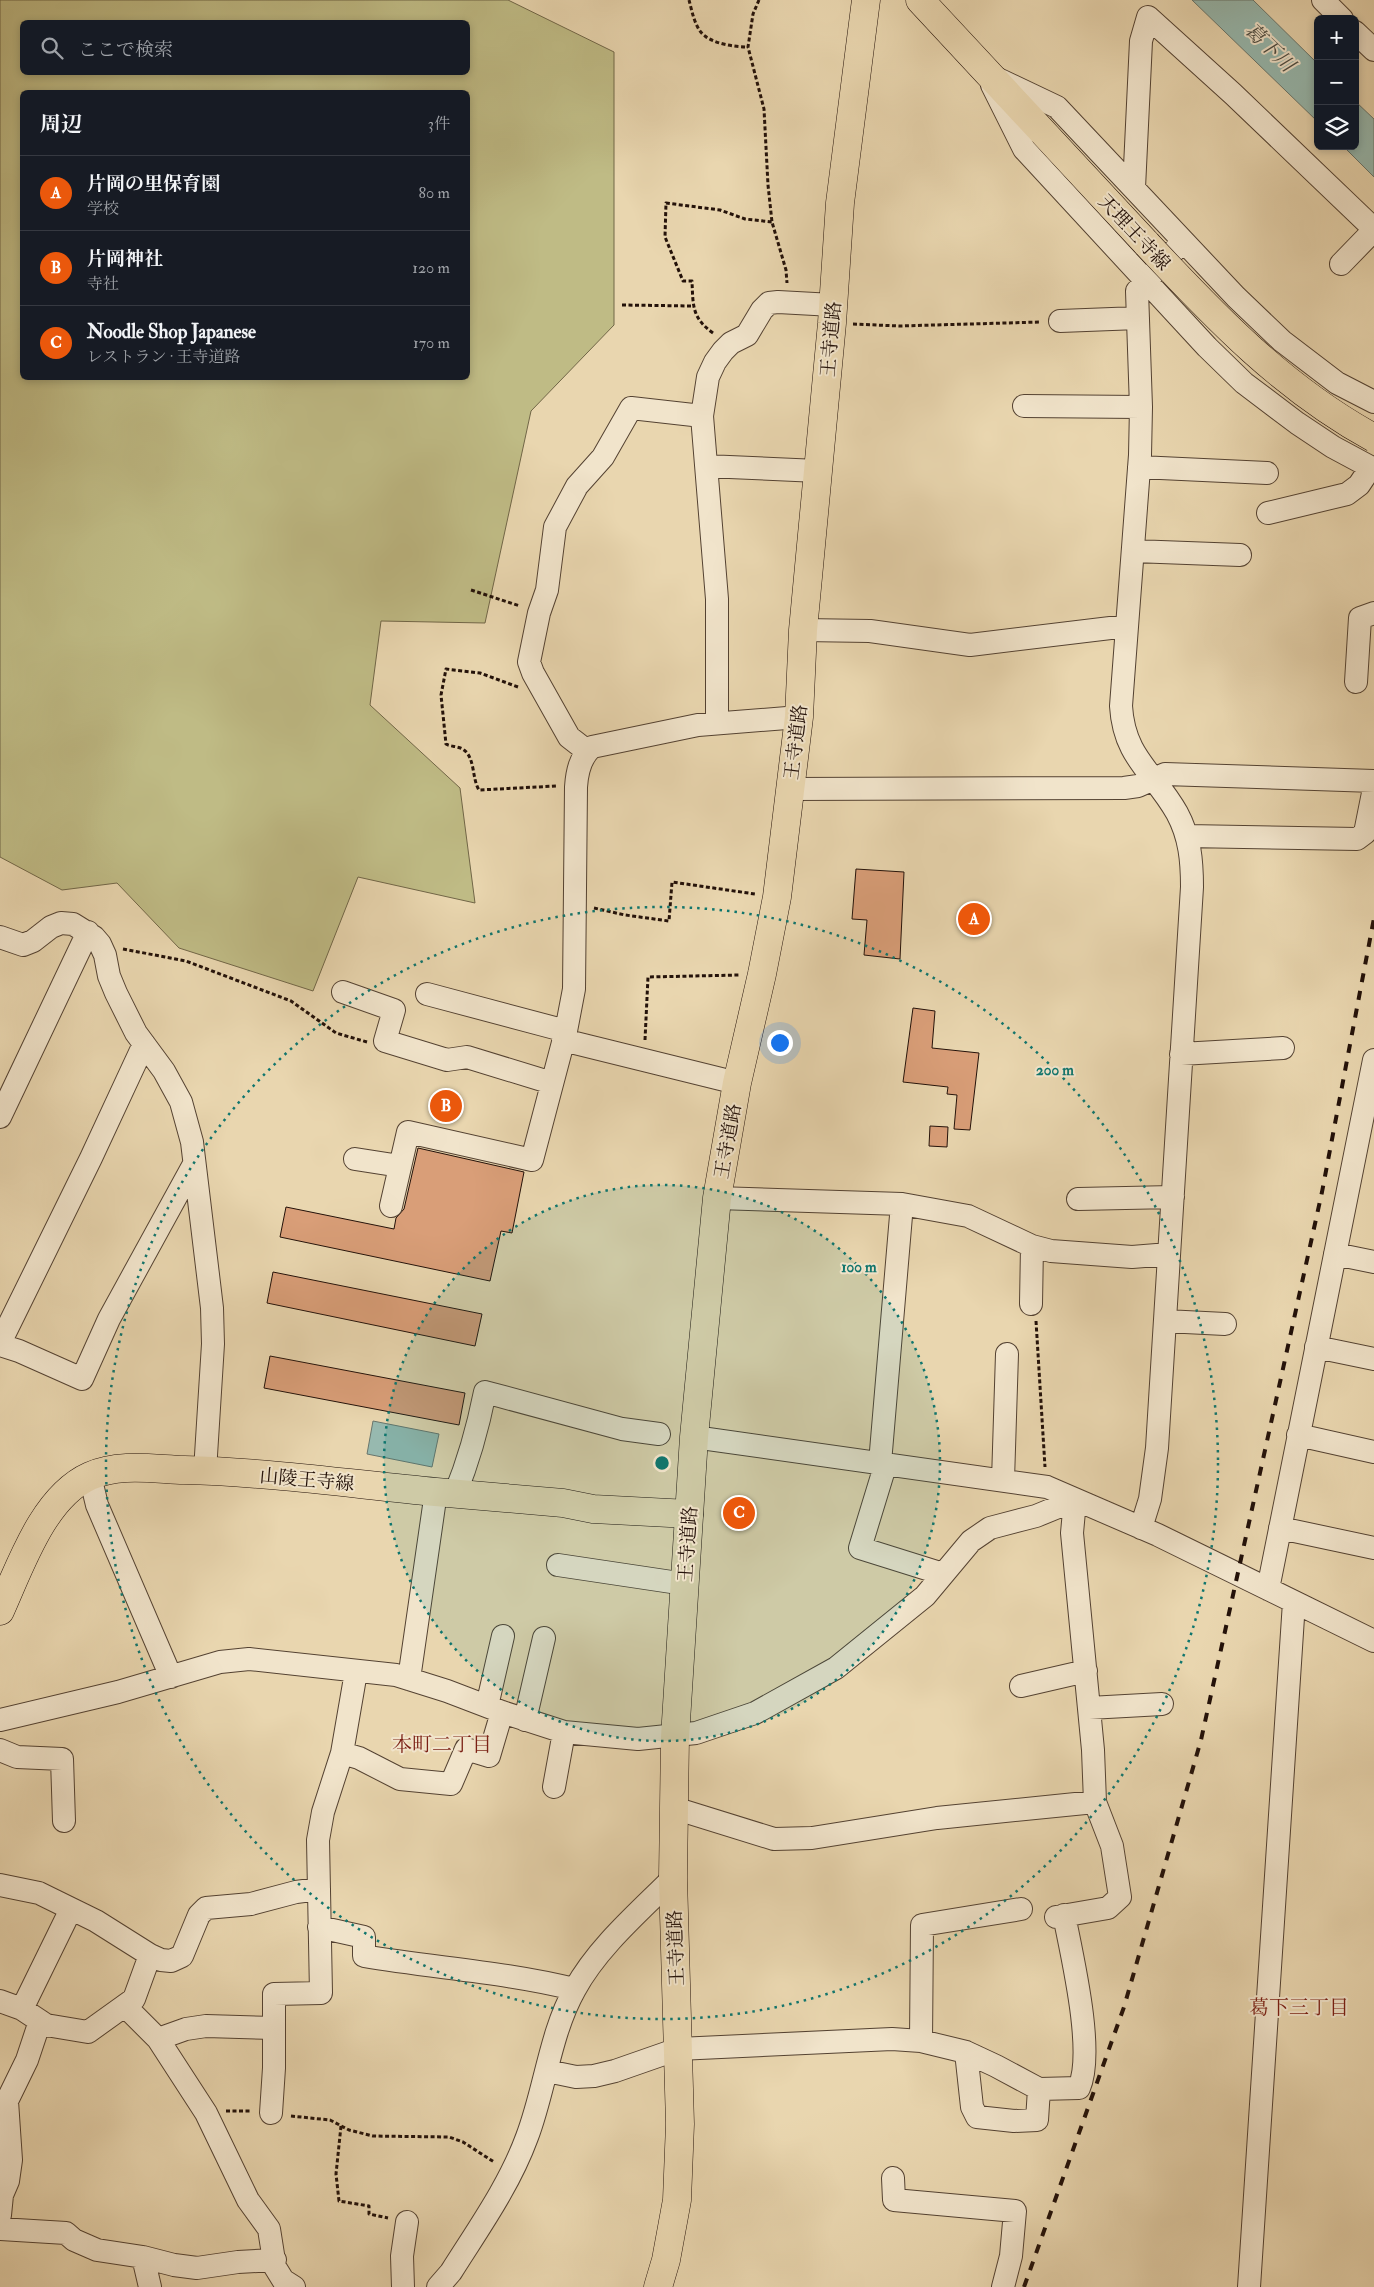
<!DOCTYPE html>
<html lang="ja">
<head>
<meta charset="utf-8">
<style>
  body { margin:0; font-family:"IM FELL Double Pica","Noto Serif JP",serif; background:#20242c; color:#f1f3f6 }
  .controls { position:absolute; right:15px; top:15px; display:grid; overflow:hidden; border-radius:8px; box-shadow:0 2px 8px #0003 }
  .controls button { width:45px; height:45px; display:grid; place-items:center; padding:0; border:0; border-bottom:1px solid #363941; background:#171b24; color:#f1f3f6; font:25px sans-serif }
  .you { position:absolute; left:779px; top:1042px; width:18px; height:18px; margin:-12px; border:4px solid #fff; border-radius:50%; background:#1a73e8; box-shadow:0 0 0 8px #1a73e833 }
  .badge { display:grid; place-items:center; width:32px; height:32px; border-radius:50%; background:#ea580c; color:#fff; font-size:16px; font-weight:700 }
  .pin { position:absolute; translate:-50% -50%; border:2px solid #fff; box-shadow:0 1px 5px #0006 }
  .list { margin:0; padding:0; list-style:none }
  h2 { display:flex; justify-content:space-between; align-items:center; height:65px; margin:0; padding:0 20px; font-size:21px }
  h2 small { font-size:16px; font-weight:400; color:#9ea1a6 }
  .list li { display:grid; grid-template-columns:32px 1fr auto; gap:15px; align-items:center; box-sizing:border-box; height:75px; padding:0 20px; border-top:1px solid #363941 }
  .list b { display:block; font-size:19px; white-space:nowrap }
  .list p { margin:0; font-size:16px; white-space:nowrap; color:#9ea1a6 }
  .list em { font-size:16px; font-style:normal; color:#9ea1a6 }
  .icon { flex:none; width:28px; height:28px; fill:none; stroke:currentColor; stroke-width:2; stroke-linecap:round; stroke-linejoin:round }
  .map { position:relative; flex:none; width:1374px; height:2287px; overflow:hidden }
  .search { position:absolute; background:#171b24; box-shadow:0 2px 8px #0003; left:20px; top:20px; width:450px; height:55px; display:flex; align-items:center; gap:12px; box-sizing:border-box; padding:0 18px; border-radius:8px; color:#9ea1a6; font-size:19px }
  .panel { position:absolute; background:#171b24; box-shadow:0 2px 8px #0003; left:20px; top:90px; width:450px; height:290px; border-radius:8px }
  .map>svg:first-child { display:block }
</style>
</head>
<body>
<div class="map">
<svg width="1374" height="2287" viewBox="0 0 1374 2287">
  <rect width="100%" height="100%" fill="#e9d6af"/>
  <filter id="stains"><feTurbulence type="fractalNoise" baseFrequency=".004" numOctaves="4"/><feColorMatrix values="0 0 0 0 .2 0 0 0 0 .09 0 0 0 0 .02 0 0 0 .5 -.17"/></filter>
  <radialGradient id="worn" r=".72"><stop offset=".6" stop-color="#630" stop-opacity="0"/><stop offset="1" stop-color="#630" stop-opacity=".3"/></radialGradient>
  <path fill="#bfbb85" stroke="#716647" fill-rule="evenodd" d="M0,0H508L614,52V325L531,411L485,623L381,621L370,705L460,788L475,903L358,877L313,991L179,948L117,883L62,890L0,857ZM22,22H468V72H22ZM22,92H468V378H22Z"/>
  <path fill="#97b9af" stroke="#69766d" d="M1192,0H1253L1318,64V122Z
    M1355,101L1374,119V177L1343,146H1355Z
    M373,1421L439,1434L432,1467L367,1454Z"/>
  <path fill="#d99e78" stroke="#231109" d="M856,869L904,872L900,959L864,955L867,920L852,919Z
    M913,1008L935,1011L932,1048L979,1053L970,1130L954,1129L957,1095L947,1094L948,1087L903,1082Z
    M930,1126L948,1127L947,1147L929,1146Z
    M418,1148L524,1172L512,1233L501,1231L490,1281L280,1237L286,1207L394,1229L396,1218L404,1209Z
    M273,1272L482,1314L475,1346L267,1303Z
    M270,1356L465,1393L459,1425L264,1388Z"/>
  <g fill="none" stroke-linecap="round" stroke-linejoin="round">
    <g stroke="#544232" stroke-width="24">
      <path id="minor" d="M1323,0L1342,19
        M1355,32L1374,50
        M996,78L1057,107L1236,297L1282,341L1337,383L1374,402
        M992,85L1024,149L1207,347L1244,383L1297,423L1333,447L1374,469
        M1134,188L1141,41L1148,17L1233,94L1374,229
        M1341,264L1374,230
        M1060,321L1138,318
        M1024,406L1141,407
        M706,466L818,471
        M1139,467L1267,473
        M1268,513L1347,494L1359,485L1371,467
        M1134,551L1240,555
        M803,630L870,631L970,645L1127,626
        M1356,682L1360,618L1374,613
        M717,723V599L702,416L708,377L715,362L723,351L731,343L747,335L762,310L769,303L778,302L833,305
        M587,751L569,737L533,673L529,662L539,613L547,590L555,527L577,486L603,457L631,408L702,416
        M789,789L1124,788L1138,786L1165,774L1374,781
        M1187,836L1357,839L1365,833L1374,788
        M0,937L23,945L33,941L51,927L61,923L73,924L94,937L100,944L105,955L109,976L116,993L136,1033L164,1071L181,1102L192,1142L212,1308L213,1344L205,1471
        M343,992L394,1010L385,1041L447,1060L467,1057L552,1083
        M427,994L566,1031
        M563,1040L737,1083
        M1181,1054L1283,1048
        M0,1117L88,932
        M355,1159L400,1166
        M717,1198L902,1204L968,1216L1032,1246L1051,1251L1132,1257L1169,1254
        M1078,1199L1173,1197
        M391,1206L408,1132L532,1160L566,1031L574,989L576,787C577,772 580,757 592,747L698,725L799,717
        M1335,1254L1374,1262
        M1031,1304L1032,1246
        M1165,1321L1225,1324
        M0,1343L91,1158L144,1044
        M0,1345L19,1351L82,1379L109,1319L194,1164
        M1316,1347L1374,1359
        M1298,1435L1374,1452
        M694,1437L1047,1487L1158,1535L1374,1641
        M880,1463L902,1204
        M886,1463L860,1548L943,1574
        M90,1476L97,1505L171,1677
        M1003,1480L1007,1354
        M455,1494C469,1460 478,1427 485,1392L622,1429L659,1434
        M1141,1528L1150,1499L1157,1448L1192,887C1192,861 1190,837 1177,813C1154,772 1124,758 1121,706L1140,455L1141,407L1137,291L1183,241
        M1280,1528L1374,1548
        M558,1565L685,1584
        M1268,1589L1374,1060
        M409,1679L436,1492
        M1021,1686L1086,1671
        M487,1706L503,1636
        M1089,1708L1162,1704
        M0,1720L118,1692L220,1662L249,1659L396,1675L447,1691L502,1712L564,1732L638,1739L696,1733L755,1713L836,1668L925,1596L971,1541L990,1528L1036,1516L1075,1500L1072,1533L1093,1750L1095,1802L1112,1846L1120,1897L1108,1908L1056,1917
        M525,1720L544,1638
        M0,1750L17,1757L62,1759L64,1821
        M342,1753L359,1758L400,1779L451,1784L466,1749L489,1756L502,1712
        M554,1787L564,1732
        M674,1808L774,1839L812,1838L937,1818L1095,1802
        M0,1885L39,1893L96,1921L150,1955L161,1960L171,1961L182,1956L199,1915L206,1908L251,1904L296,1892L319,1889
        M319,1927L364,1937V1956C434,1968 506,1972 574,1989
        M0,2001L22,2009L46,2025L88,2032L134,1999L150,1955
        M125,2006L158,2039L206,2113L248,2200L269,2229L275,2267L283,2280L294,2287
        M22,2009L71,1909
        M158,2039L186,2029L206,2026L274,2028
        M921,2041L922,1925L1021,1909
        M966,2052L972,2107L977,2117L1014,2121L1037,2120L1039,2089
        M547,2071L576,2077L594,2076L615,2071L678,2049L892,2039L921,2041L966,2052L996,2066L1039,2089L1079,2088C1095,2052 1072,1956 1064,1915
        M271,2113L274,2068V1994L321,1993L318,1840L323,1812L342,1753L356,1672
        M893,2178L894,2200L1015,2211L1011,2256L1003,2287
        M0,2215L2,2195L8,2181L11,2160L7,2101L27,2060L40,2021
        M0,2229L66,2233L74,2240L97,2250L143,2257L174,2265L197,2268L238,2262L275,2260
        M143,2257L150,2287
        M403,2287L402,2256L407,2222
        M438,2287L451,2272C478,2229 509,2186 527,2137C545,2090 550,2033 575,1989C598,1947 639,1912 673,1878
        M1249,2287L1294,1602"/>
    </g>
    <g stroke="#231109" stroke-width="29">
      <path id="major" d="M920,0L1147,244
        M0,1611C20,1567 43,1497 90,1476C119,1463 153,1469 184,1470C268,1472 352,1484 436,1492C478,1496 521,1499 563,1503L593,1509L689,1514"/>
    </g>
    <g stroke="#231109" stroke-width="29">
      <path id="highway" d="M658,2287L666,2260L677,2200L680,2124L673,1878L675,1737L694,1437L717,1198L737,1083L762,974L777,897L799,717L803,630L832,323L840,203L866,0"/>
    </g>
    <path stroke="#231109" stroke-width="3" stroke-dasharray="4 2.5" stroke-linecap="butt" d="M689,0C692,11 695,29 705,36C715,44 735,47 748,47
      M759,0L753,14L748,47L764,109L768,185L772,222L786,270L787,283
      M622,305L693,306
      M853,324L899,326L1041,322
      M713,333C692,318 693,306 692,281H683L665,237L666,203L720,210L745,219L772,222
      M471,590L520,606
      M518,687L480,673L446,669L441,695L446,744C451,747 459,746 464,750C475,758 472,779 479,790L556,786
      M594,908L625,915L669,921L672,882L755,894
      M123,949L186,961L291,1001L336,1033L367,1042
      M645,1040L648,977L739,975
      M1036,1321L1045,1467
      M226,2111H252
      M291,2116L330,2120L349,2130L373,2136L449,2137L463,2142L494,2162
      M341,2126L336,2174L339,2201L369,2206V2214L388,2218"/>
    <use href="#minor" stroke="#f1e4cb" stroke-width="22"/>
    <use href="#major" stroke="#e9d6af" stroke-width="28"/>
    <use href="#highway" stroke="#e9d6af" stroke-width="28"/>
    <path stroke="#231109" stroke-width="4" stroke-dasharray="9 9" stroke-linecap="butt" d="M1024,2287L1124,2007L1201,1740L1322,1192L1374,918"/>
    <g stroke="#231109" stroke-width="29" stroke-linecap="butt">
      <path id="major-bridge" d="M1147,244C1216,318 1284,389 1374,438"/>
    </g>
    <use href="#major-bridge" stroke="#e9d6af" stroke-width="28"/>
  </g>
  <circle cx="662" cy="1463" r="278" fill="#0f766e" fill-opacity=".12"/>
  <g fill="none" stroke="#0f766e" stroke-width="2.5" stroke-dasharray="2.5 5">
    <circle cx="662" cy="1463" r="278"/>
    <circle cx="662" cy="1463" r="556"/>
  </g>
  <g text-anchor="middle" stroke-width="4" stroke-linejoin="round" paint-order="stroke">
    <g font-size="19" fill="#231109" stroke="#f1e4cb">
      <text transform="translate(1135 232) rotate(47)" y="7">天理王寺線</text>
      <text transform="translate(830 339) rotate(-85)" y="7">王寺道路</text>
      <text transform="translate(795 742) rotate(-83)" y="7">王寺道路</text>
      <text transform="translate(727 1141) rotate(-80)" y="7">王寺道路</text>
      <text transform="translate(307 1479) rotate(5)" y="7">山陵王寺線</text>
      <text transform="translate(687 1544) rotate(-86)" y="7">王寺道路</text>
      <text transform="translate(675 1948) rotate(-92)" y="7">王寺道路</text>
    </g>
    <g font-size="20" font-style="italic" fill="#4c4c43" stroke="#f1e4cb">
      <text transform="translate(1270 47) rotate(44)" y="7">葛下川</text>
    </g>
    <g font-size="20" fill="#7a1f14" stroke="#f1e4cb">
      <text x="442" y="1751">本町二丁目</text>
      <text x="1299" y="2014">葛下三丁目</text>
    </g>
  </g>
  <circle cx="662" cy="1463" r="8" fill="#0f766e" stroke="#f1e4cb" stroke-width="2.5"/>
  <g font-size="15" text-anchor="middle" font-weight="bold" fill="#0f766e" stroke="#f1e4cb" stroke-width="4" stroke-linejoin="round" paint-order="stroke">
    <text x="1055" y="1075">200 m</text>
    <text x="859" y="1272">100 m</text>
  </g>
  <rect width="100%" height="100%" filter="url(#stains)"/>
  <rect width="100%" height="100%" fill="url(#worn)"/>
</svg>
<div class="controls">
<button>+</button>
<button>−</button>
<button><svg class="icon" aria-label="layers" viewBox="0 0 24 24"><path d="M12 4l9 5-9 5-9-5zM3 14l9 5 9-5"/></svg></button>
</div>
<div class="you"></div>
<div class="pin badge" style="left:974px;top:919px">A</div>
<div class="pin badge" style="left:446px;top:1106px">B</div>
<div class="pin badge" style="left:739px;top:1513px">C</div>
<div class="search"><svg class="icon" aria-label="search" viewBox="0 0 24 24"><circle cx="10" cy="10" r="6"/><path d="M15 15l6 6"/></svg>ここで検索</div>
<section class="panel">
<h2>周辺<small>3件</small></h2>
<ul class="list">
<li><span class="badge">A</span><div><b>片岡の里保育園</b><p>学校</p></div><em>80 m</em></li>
<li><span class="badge">B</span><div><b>片岡神社</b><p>寺社</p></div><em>120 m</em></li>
<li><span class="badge">C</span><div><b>Noodle Shop Japanese</b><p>レストラン · 王寺道路</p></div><em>170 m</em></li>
</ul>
</section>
</div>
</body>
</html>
